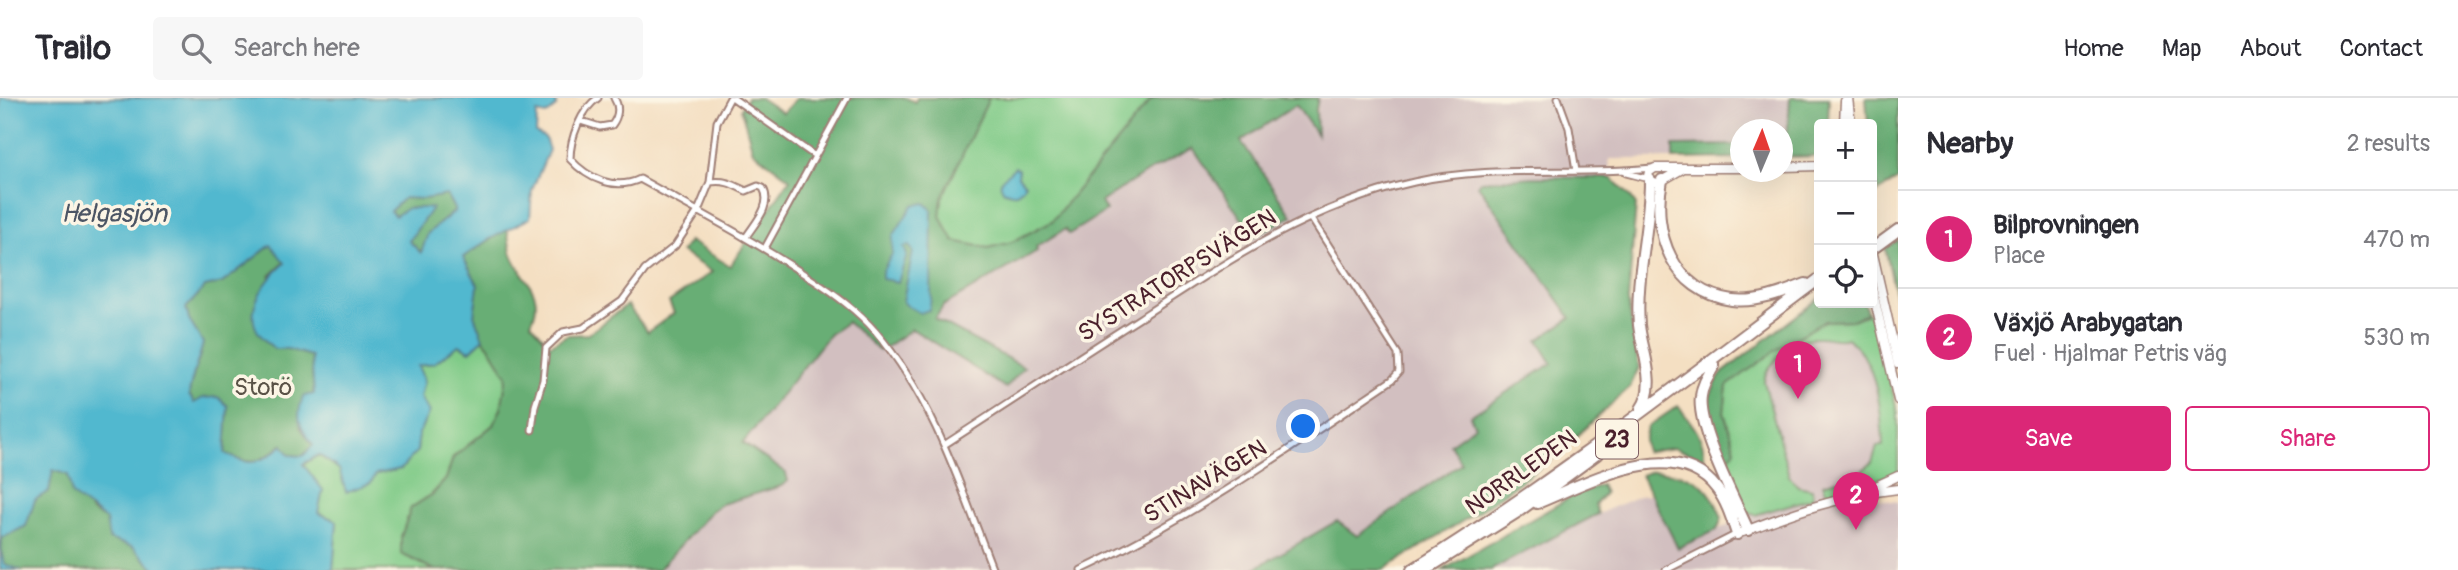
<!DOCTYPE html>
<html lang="en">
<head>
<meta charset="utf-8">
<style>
  body { margin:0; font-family:Pangolin,sans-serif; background:#f7f7f7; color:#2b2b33 }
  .controls { position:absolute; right:21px; top:21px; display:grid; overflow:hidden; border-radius:7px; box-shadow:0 7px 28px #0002 }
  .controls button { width:63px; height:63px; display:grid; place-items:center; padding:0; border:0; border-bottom:2px solid #e1e1e2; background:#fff; color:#2b2b33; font:35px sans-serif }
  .compass { position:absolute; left:1730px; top:21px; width:63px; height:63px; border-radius:50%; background:#fff; box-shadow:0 7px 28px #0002; rotate:2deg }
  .you { position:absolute; left:1304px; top:329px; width:24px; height:24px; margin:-18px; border:5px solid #fff; border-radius:50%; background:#1a73e8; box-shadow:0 0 0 10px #1a73e833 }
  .badge { display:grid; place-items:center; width:46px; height:46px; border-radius:50%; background:#db2777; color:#fff; font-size:23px; font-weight:700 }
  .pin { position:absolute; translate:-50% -58px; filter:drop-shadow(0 2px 4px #0008) }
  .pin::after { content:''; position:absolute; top:37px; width:24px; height:21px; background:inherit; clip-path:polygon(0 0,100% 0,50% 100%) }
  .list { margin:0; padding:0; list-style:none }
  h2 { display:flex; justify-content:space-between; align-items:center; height:91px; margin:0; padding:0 28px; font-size:30px }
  h2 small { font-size:23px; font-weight:400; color:#7c7c81 }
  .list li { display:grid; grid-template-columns:46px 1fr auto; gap:21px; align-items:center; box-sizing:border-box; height:98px; padding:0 28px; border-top:2px solid #e1e1e2 }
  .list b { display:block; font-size:26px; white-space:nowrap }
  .list p { margin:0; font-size:23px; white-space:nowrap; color:#7c7c81 }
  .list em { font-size:23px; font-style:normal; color:#7c7c81 }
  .actions { display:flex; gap:14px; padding:21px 28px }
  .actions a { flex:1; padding:16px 0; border:2px solid #db2777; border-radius:7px; text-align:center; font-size:24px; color:#db2777 }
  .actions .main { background:#db2777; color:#fff }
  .icon { flex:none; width:38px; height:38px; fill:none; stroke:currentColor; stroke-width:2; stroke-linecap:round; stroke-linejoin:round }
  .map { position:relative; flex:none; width:1898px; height:472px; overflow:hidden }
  header { display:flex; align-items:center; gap:42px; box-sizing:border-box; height:98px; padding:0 35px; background:#fff; border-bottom:2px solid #e1e1e2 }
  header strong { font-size:33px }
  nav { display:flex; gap:38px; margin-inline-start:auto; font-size:24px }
  .search { width:490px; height:63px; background:#f7f7f7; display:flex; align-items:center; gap:18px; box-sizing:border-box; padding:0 24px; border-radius:7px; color:#7c7c81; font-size:26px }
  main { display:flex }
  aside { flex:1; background:#fff }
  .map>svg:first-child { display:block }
</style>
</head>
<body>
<header>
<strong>Trailo</strong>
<div class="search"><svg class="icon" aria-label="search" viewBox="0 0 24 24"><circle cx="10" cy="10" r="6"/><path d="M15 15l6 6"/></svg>Search here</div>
<nav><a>Home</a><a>Map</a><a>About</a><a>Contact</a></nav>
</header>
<main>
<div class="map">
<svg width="1898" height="472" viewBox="0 0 1898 472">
  <rect width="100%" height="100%" fill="#fcf5e5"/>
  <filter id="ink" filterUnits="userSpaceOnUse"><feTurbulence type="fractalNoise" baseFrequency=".0143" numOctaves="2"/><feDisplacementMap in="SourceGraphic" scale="14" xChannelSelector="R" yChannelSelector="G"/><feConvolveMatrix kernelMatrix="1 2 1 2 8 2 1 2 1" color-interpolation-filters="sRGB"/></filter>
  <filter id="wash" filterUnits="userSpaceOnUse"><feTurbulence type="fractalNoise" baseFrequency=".00686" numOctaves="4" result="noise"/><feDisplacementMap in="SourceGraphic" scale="28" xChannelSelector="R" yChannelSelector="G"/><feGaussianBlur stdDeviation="1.57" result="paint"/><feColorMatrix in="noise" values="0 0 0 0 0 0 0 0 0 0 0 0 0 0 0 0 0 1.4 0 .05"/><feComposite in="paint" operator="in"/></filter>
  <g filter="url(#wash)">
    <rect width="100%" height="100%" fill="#f4dfc2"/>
    <path fill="#d2bfc0" d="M1318,0H1790L1787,46H1783V32H1741L1740,47L1673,48V61H1609L1611,80L1533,79L1481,83L1479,87L1571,220L1552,265L1470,318L1475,328L1461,364L1357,438L1337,423L1252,472H659L712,412L786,375L742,346L830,236L847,224L880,253L911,231L1006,290L1024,268L935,221L943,208L1037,154L1035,149L1065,130L1069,136L1105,114L1101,104L1147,74L1194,50L1291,118L1241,43L1296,7L1316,36Z
      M1825,223L1861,242L1885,316L1886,348L1871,369L1877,401L1898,404V472H1491L1598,416L1639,398L1650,397L1678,450L1756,414L1727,288Z"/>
    <path fill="#7fca87" stroke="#647459" stroke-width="2" d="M989,0H1155L1150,3L1052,123L1012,144L988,150L954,143L940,118L942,100Z
      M1873,214L1898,315V374L1860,388L1854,384V378L1872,365L1877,348H1883C1882,321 1878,280 1863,257C1859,251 1853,245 1848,240C1837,244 1828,238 1816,239C1798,241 1766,265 1764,283L1789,378L1798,388L1812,391L1813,400L1755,417L1748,415L1724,364L1735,352L1724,314L1727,288L1776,252L1825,223L1853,222Z
      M483,241L489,248L507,278L501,311L493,327L453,359L446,381L432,396L411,410L401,439V456L435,472H333L337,423L318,415L303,367L318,357L339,371L376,376L401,371L417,353L419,335L428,314L420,299L424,283L418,268L434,265L459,247L470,253Z
      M1844,380L1845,388L1842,392L1827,396L1823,386Z"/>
    <path fill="#67ae74" stroke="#586650" stroke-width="2" d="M747,0H760L783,15L796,0H906L915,4L917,0H989L942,100L940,118L954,143L988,150L1012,144L1052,123L1150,3L1155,0H1318L1316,11L1317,37L1296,7L1241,43L1292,118L1254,139L1193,50L1147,74L1101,104L1106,113L1069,136L1065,131L1036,149L1037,153L943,208L935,221L1024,269L1006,290L912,231L880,253L847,224L830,236L743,345L786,375L788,383L781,388L722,406L712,412L658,472H435L401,456V439L411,410L433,396L446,381L453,360L493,327L501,311L507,278L489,248L483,241L474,217L478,187L463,159L507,131C509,140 509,151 513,159C523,183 546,194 531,225L550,247L567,237L588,236L627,207L648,234L674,215L669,204L712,174L681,154L689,143L730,168L790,81L753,53L741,11Z
      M1790,0H1829L1828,26H1819V58L1783,59V46L1787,45Z
      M1866,0H1898V81L1878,94L1872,57V26H1868Z
      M1740,47V60L1673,61V48Z
      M1533,79L1611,80L1629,97L1636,107L1628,203L1639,269L1630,289L1552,361L1479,413L1383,472H1252L1337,423L1357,438L1461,365L1450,346L1475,328L1470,318L1552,265L1538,242L1571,220L1478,87L1481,83Z
      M447,97L455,113L428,135L422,155L409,143L431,110L395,118L390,113L404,100L423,101Z
      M1898,142V208L1885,150Z
      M271,147L285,164L270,178L274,250L288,251L311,258L314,297L300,329L313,347L303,358L290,357L282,347C262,364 250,370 225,355L228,308L194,305L189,296C192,278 199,263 203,245L189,222L186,210L205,189L222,185Z
      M1819,200V205H1864L1867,215L1853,222L1825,223L1776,252L1727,288L1724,314L1735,352L1724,364L1711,326L1709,299L1720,277Z
      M1678,308C1690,323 1706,341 1704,361L1674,350L1646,354L1644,343L1647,329Z
      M53,372L68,377L91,413L106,422L110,441L133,449L156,472H21L4,466L1,453L2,439L26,428L35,402L49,393Z
      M1651,373C1690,375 1708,381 1722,420L1717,432L1678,450L1641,377Z
      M1601,387L1605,395L1595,407L1598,416L1491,472H1443L1576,396Z"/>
    <path fill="#51b8cf" stroke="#4e6c7d" stroke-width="2" fill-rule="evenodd" d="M0,0H557L556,9L546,17L537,15L536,35L545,40L549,52L532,92L530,120L488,142L463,159L478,187L474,217L483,241L470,253L459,247L434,265L418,268L424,283L420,299L429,314L419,335L417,353L401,371L376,376L371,385L346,394L339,371L319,357L303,366L323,392L318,415L337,423L333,472H156L133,449L109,441L106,422L72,397L68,377L53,372L49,393L35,402L26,428L2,440L1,453L4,466L21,472H0ZM447,97L455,113L428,135L421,155L409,143L432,110H408L395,118L390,113L404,100L423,101ZM271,147L285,165C268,180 243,210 258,234C262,240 269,245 274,251H288L311,258L314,296L303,298C295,321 299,328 313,347L303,358L290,357L283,347C263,364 250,371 225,355L228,308L218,299L203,300L194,305L189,297C191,278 199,263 203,245L189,222L186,210L205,189L222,185Z
      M1015,69L1018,71V78L1025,86C1019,97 1014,97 1003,92L1000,86L1002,81Z
      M925,105L932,112L931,201L929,212L920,215L906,207L903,203L913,153L909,148L904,149L907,157L898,184L882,181V174L892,156L893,138L913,107Z"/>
  </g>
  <g filter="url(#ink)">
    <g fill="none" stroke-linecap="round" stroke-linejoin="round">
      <g stroke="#9f7f76" stroke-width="9">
        <path id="street" d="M598,0C581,11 570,41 570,61C588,81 615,93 640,81C697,113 755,143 810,180C834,196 857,212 876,234C934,302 961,390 993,472
          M733,0L815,58
          M1558,0L1569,30L1576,73
          M581,23L600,29L612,27C618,19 620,9 614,0
          M1626,75L1649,81
          M710,84C726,82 732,86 746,93L758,88L763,90C773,107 755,125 746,139
          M765,150L847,0
          M532,332L535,308L543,282L546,250L563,234L583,230L622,203L645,172L675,148L698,113L710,84L717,24L730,0
          M944,347C1009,305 1074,262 1140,220C1227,163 1311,107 1414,84C1492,66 1574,78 1652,70
          M1081,472C1191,420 1291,350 1392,282L1399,274L1398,256L1311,120
          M1666,472L1737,436"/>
      </g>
      <g stroke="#9f7f76" stroke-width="11">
        <path id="secondary" d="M1848,0L1851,26
          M1844,26L1845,3
          M1783,69L1819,68
          M1682,71L1658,85L1653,84L1648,78L1649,74L1655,70H1741
          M1872,152L1898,266
          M1872,190L1898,302
          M1870,391L1898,378
          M1743,434C1793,414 1844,397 1898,391"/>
      </g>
      <g stroke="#9f7f76" stroke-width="14">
        <path id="highway" d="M1662,82C1651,135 1673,194 1732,202C1757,205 1783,195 1806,186
          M1872,151L1898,132
          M1714,268C1708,278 1702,287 1701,298C1696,329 1735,402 1748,432
          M1641,311C1658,287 1642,254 1639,227C1635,179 1650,131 1650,83
          M1537,405C1587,385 1675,335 1717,391C1727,404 1732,421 1737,436
          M1412,472C1554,384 1685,281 1819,181
          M1425,472L1519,413L1597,356"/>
      </g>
      <use href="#street" stroke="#fff" stroke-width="5"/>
      <use href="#secondary" stroke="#fff" stroke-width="8"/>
      <use href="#highway" stroke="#fff" stroke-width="10"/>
    </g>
  </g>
  <g text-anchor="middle" stroke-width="7" stroke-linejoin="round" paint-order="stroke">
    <rect fill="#fcf5e5" stroke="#7f5f63" stroke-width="2" x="1596" y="321.5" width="42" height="39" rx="5"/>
    <g font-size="23" font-weight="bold" fill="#4a1f2b">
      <text x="1617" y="349">23</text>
    </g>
    <g font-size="24" fill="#4a1f2b" stroke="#fcf5e5">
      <text transform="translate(1177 177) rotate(-32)" y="8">SYSTRATORPSVÄGEN</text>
      <text transform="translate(1521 374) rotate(-35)" y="8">NORRLEDEN</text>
      <text transform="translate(1205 383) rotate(-31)" y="8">STINAVÄGEN</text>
    </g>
    <g font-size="24" fill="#5a5247" stroke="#fcf5e5">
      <text x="263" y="297">Storö</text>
    </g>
    <g font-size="26" font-style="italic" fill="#4c5564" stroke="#fcf5e5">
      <text x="114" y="124">Helgasjön</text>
    </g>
  </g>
</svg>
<div class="controls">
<button>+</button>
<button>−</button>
<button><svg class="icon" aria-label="locate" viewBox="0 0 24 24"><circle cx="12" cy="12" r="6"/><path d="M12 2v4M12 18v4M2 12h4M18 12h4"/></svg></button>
</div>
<svg class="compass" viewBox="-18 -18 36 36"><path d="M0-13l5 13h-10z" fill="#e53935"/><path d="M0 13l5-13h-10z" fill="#7c7c81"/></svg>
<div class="you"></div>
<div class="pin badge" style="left:1798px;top:301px">1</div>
<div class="pin badge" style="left:1856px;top:432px">2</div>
</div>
<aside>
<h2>Nearby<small>2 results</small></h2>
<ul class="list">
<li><span class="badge">1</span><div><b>Bilprovningen</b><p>Place</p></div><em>470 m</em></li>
<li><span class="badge">2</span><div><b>Växjö Arabygatan</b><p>Fuel · Hjalmar Petris väg</p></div><em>530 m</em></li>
</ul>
<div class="actions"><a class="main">Save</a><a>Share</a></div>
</aside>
</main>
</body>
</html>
